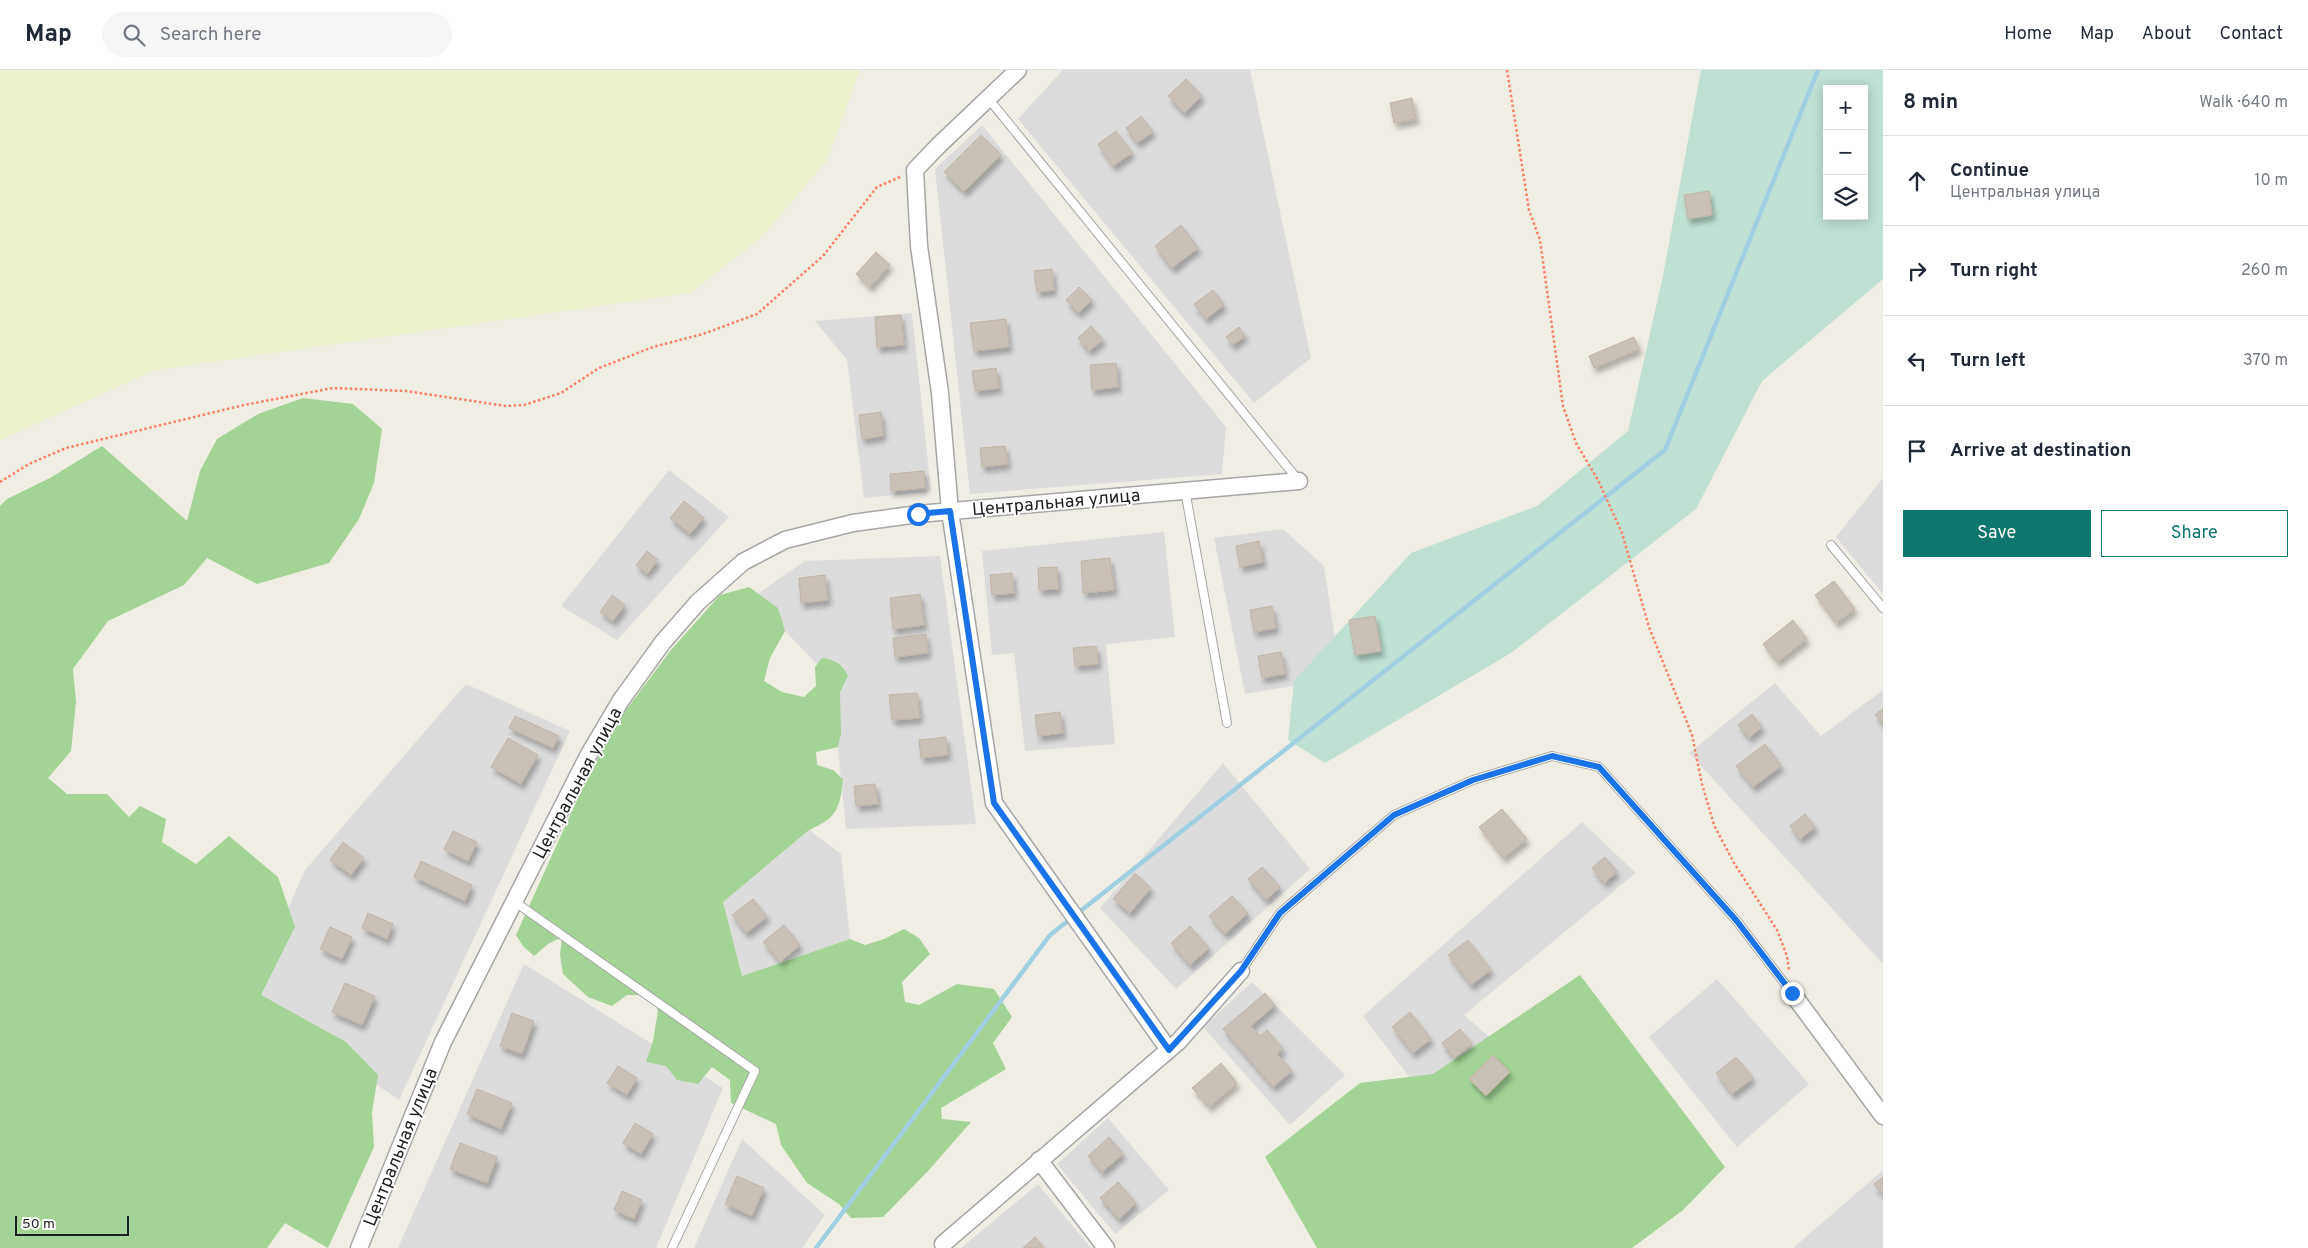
<!DOCTYPE html>
<html lang="en">
<head>
<meta charset="utf-8">
<style>
  body { margin:0; font-family:Overpass,sans-serif; background:#f6f6f7; color:#1f2937 }
  .controls { position:absolute; right:15px; top:15px; display:grid; overflow:hidden; border-radius:0px; box-shadow:0 2px 12px #0003 }
  .controls button { width:45px; height:45px; display:grid; place-items:center; padding:0; border:0; border-bottom:1px solid #e0e1e3; background:#fff; color:#1f2937; font:25px sans-serif }
  .scale { position:absolute; left:15px; bottom:12px; width:114px; box-sizing:border-box; padding-left:5px; border:2px solid #1f1f1f; border-top:0; font-size:14px; line-height:18px; white-space:nowrap; color:#1f1f1f; -webkit-text-stroke:4px #fff; paint-order:stroke }
  .stop { position:absolute; width:15px; height:15px; margin:-11px; border:4px solid #1a73e8; border-radius:50%; background:#fff }
  .stop.end { background:#1a73e8; border-color:#fff; box-shadow:0 1px 5px #0008 }
  .list { margin:0; padding:0; list-style:none }
  h2 { display:flex; justify-content:space-between; align-items:center; height:65px; margin:0; padding:0 20px; font-size:21px }
  h2 small { font-size:16px; font-weight:400; color:#747a83 }
  .list li { display:grid; grid-template-columns:32px 1fr auto; gap:15px; align-items:center; box-sizing:border-box; height:90px; padding:0 20px; border-top:1px solid #e0e1e3 }
  .list b { display:block; font-size:19px; white-space:nowrap }
  .list p { margin:0; font-size:16px; white-space:nowrap; color:#747a83 }
  .list em { font-size:16px; font-style:normal; color:#747a83 }
  .actions { display:flex; gap:10px; padding:15px 20px }
  .actions a { flex:1; padding:11px 0; border:1px solid #0f766e; border-radius:0px; text-align:center; font-size:18px; color:#0f766e }
  .actions .main { background:#0f766e; color:#fff }
  .icon { flex:none; width:28px; height:28px; fill:none; stroke:currentColor; stroke-width:2; stroke-linecap:round; stroke-linejoin:round }
  .map { position:relative; flex:none; width:1883px; height:1178px; overflow:hidden }
  header { display:flex; align-items:center; gap:30px; box-sizing:border-box; height:70px; padding:0 25px; background:#fff; border-bottom:1px solid #e0e1e3 }
  header strong { font-size:24px }
  nav { display:flex; gap:28px; margin-inline-start:auto; font-size:18px }
  .search { width:350px; height:45px; background:#f6f6f7; display:flex; align-items:center; gap:12px; box-sizing:border-box; padding:0 18px; border-radius:28px; color:#747a83; font-size:19px }
  main { display:flex }
  aside { flex:1; background:#fff }
  .map>svg:first-child { display:block }
</style>
</head>
<body>
<header>
<strong>Map</strong>
<div class="search"><svg class="icon" aria-label="search" viewBox="0 0 24 24"><circle cx="10" cy="10" r="6"/><path d="M15 15l6 6"/></svg>Search here</div>
<nav><a>Home</a><a>Map</a><a>About</a><a>Contact</a></nav>
</header>
<main>
<div class="map">
<svg width="1883" height="1178" viewBox="0 0 1883 1178">
  <defs>
    <filter id="shadow"><feDropShadow dx="3" dy="5.5" stdDeviation="2.5" flood-color="#0004"/></filter>
  </defs>
  <rect width="100%" height="100%" fill="#f0ede4"/>
  <path fill="#dddcdc" d="M1063,0H1250L1311,288L1254,333L1018,49Z
    M982,55L1226,357L1222,404L970,424L935,99Z
    M912,243L931,422L864,428L847,290L815,251Z
    M669,400L729,447L617,570L561,536Z
    M1883,408V524L1836,467Z
    M1283,459L1324,496L1341,608L1245,624L1214,468Z
    M1164,462L1175,567L1106,574L1115,674L1025,681L1014,583L992,585L982,481Z
    M940,486L976,754L846,759L831,609L753,527L805,491Z
    M1775,613L1821,666L1883,620V894L1689,683Z
    M466,614L570,661L399,1030L249,928L305,800Z
    M1223,693L1310,799L1176,919L1100,838Z
    M1582,752L1636,803L1464,945L1523,996L1454,1066L1363,946Z
    M809,760L841,784L850,869L742,906L723,832Z
    M524,894L723,1018L656,1178H398Z
    M1717,909L1809,1014L1737,1077L1649,967Z
    M1252,912L1345,1005L1290,1055L1203,957Z
    M1108,1048L1169,1120L1115,1164L1057,1094Z
    M742,1069L825,1145L802,1178H694Z
    M1883,1100V1178H1793Z
    M1038,1114L1091,1178H961Z"/>
  <path fill="#ecf1ce" d="M0,0H860L827,90L763,166L690,223L155,300L0,370Z"/>
  <path fill="#a3d395" d="M303,328L353,334L382,359L374,413L359,449L329,493L257,514L207,488L184,515L108,551L73,599L76,632L71,681L48,708L67,724H107L129,747L140,736L166,749L162,772L196,794L229,766L278,807L295,857L261,925L346,972L378,1005L372,1042L374,1077L328,1178L285,1153L267,1178H0V436L7,429L50,408L102,376L187,451L200,401L217,369L258,344Z
    M749,517L778,538L785,561L770,588L764,611L782,622L804,627L816,616L815,597L822,588C836,590 842,594 848,606L840,622L841,664L838,677L816,682L817,695L833,700L843,709C840,738 837,748 809,760L723,832L742,906L850,869L865,875L884,869L904,859L919,868L930,884L902,912L905,932L919,935L957,914L994,919L1012,947L993,973L1006,999L941,1038L942,1049L971,1052L928,1101L883,1147L851,1148L839,1134L807,1113L781,1075L776,1054L731,1033L730,1010L712,997L698,1014L677,1010L666,996L646,992L653,971L658,941L651,925H627L612,936L588,927L563,904L560,885L562,867L548,874L534,886L523,876L516,865L586,710L620,648L671,580L720,525Z
    M1580,905L1725,1097L1683,1140L1632,1178H1317L1265,1087L1360,1013L1433,1004Z"/>
  <path fill="#bfe0d3" fill-rule="evenodd" d="M1701,0H1883V209L1762,311L1696,439L1511,583L1325,693L1288,670L1294,611L1411,483L1537,436L1628,361L1663,206ZM1827,19H1864V146H1827Z"/>
  <g fill="none" stroke-linecap="round" stroke-linejoin="round">
    <path stroke="#a1cfe2" stroke-width="4.5" d="M816,1178L1050,865L1665,380L1818,0"/>
  </g>
  <path fill="#c9c0b7" stroke="#c3b4a5" filter="url(#shadow)" d="M1186,9L1202,26L1184,43L1168,26Z
    M1412,28L1416,49L1394,53L1390,33Z
    M1141,46L1153,62L1137,73L1126,58Z
    M1116,61L1132,83L1113,96L1098,74Z
    M981,65L1001,85L964,122L944,102Z
    M1709,121L1712,145L1688,149L1684,125Z
    M1181,155L1198,178L1172,198L1155,176Z
    M876,182L890,195L870,217L856,204Z
    M1052,199L1054,220L1037,222L1034,201Z
    M1079,217L1092,230L1078,243L1066,230Z
    M1213,220L1224,235L1206,249L1194,234Z
    M901,245L904,275L877,277L875,247Z
    M1006,249L1009,277L974,281L970,253Z
    M1091,256L1103,270L1089,281L1078,268Z
    M1239,257L1245,266L1233,275L1226,267Z
    M1634,267L1639,279L1594,298L1589,286Z
    M1116,293L1118,317L1092,320L1090,295Z
    M996,298L999,318L975,321L972,301Z
    M881,342L883,366L862,369L859,345Z
    M1005,376L1008,394L982,397L980,378Z
    M924,401L925,418L891,421L890,404Z
    M684,431L704,448L690,464L670,448Z
    M1259,471L1263,492L1240,497L1236,476Z
    M647,481L658,490L647,504L636,495Z
    M1110,488L1114,520L1083,523L1081,491Z
    M1057,497L1058,519L1039,520L1038,498Z
    M1012,503L1014,523L992,525L990,505Z
    M825,505L828,530L801,533L799,508Z
    M1834,511L1855,539L1836,553L1815,525Z
    M920,524L924,555L893,559L890,528Z
    M612,525L625,535L613,551L600,542Z
    M1272,536L1276,558L1254,562L1250,540Z
    M1375,546L1381,581L1355,585L1349,550Z
    M1793,550L1807,569L1777,592L1763,574Z
    M926,564L928,583L895,587L893,568Z
    M1096,576L1098,594L1075,596L1073,578Z
    M1281,582L1285,604L1262,608L1258,586Z
    M917,623L920,648L892,650L889,625Z
    M1883,638V654L1875,645Z
    M1060,642L1063,663L1038,666L1035,645Z
    M1752,644L1762,657L1749,668L1738,655Z
    M515,646L559,666L553,678L509,658Z
    M946,667L948,685L921,688L919,670Z
    M508,668L538,685L521,714L491,697Z
    M1765,674L1781,696L1753,717L1736,696Z
    M875,714L878,734L856,736L854,716Z
    M1502,739L1527,769L1503,788L1479,757Z
    M1805,744L1815,757L1800,769L1790,756Z
    M453,761L477,772L468,791L444,779Z
    M343,772L364,788L351,805L330,790Z
    M1605,787L1617,802L1604,813L1592,798Z
    M421,791L472,815L465,831L414,807Z
    M1262,797L1280,817L1266,830L1248,809Z
    M1135,803L1151,818L1130,843L1113,829Z
    M1232,826L1248,843L1225,864L1209,846Z
    M753,829L767,847L746,863L732,845Z
    M368,843L393,854L387,869L362,858Z
    M784,855L800,875L780,892L763,872Z
    M1190,856L1209,878L1190,895L1171,873Z
    M330,857L352,867L342,889L320,879Z
    M1468,870L1491,900L1471,915L1448,885Z
    M345,913L375,926L362,955L332,942Z
    M1265,923L1275,935L1251,956L1260,966L1267,960L1283,979L1277,984L1292,1001L1273,1017L1223,959Z
    M1410,942L1431,969L1413,983L1392,957Z
    M512,943L534,951L522,984L500,976Z
    M1460,959L1472,974L1454,988L1442,973Z
    M1493,985L1510,1002L1486,1026L1469,1009Z
    M1736,987L1753,1008L1732,1024L1716,1003Z
    M1221,993L1237,1013L1209,1037L1192,1018Z
    M618,996L637,1008L627,1025L607,1013Z
    M477,1019L512,1033L501,1059L467,1044Z
    M635,1053L653,1064L641,1084L623,1073Z
    M1109,1067L1123,1084L1102,1102L1088,1086Z
    M460,1073L497,1087L487,1113L450,1099Z
    M737,1106L764,1118L752,1146L725,1134Z
    M1883,1107V1125L1874,1114Z
    M1118,1112L1136,1133L1119,1149L1100,1128Z
    M622,1121L642,1130L634,1149L614,1140Z
    M1035,1167L1044,1178H1023Z"/>
  <g fill="none" stroke-linecap="round" stroke-linejoin="round">
    <g stroke="#a6a6a6" stroke-width="10">
      <path id="service" d="M988,28L1299,411
        M1185,420L1227,653
        M1831,475L1883,538
        M515,832L755,1001L672,1178
        M1241,901L1280,843L1394,745L1473,710L1552,686L1599,697L1736,850L1792,923"/>
    </g>
    <g stroke="#a6a6a6" stroke-width="19">
      <path id="minor" d="M1018,0L938,76L915,100L919,176L940,323L950,441L994,733L1169,980
        M1792,923L1883,1046
        M1039,1090L1106,1178
        M943,1174L1179,971L1241,901
        M359,1178L443,972L589,684L621,630L663,572L698,532L743,492L785,470L853,453L918,444L1299,411"/>
    </g>
    <path stroke="#ff8066" stroke-width="2.5" stroke-dasharray="2.5 2.5" stroke-linecap="butt" d="M1507,0L1529,140L1540,170L1563,336L1576,373L1598,410L1622,463L1649,557L1692,665L1702,714L1714,755L1734,793L1777,860L1787,886L1789,900
      M0,412L29,394L66,378L244,335L333,318L406,321L506,336L524,335L561,323L599,298L653,277L703,264L757,244L823,186L877,117L900,107"/>
    <use href="#service" stroke="#fff" stroke-width="8"/>
    <use href="#minor" stroke="#fff" stroke-width="16"/>
  </g>
  <g fill="none" stroke-linecap="round" stroke-linejoin="round">
    <path stroke="#1a73e8" stroke-width="6" d="M918,444L950,441L994,733L1169,980L1241,901L1280,843L1394,745L1473,710L1552,686L1599,697L1736,850L1792,923"/>
  </g>
  <g text-anchor="middle" stroke-width="4" stroke-linejoin="round" paint-order="stroke">
    <g font-size="18" fill="#1f1f1f" stroke="#fff">
      <text transform="translate(1056 432) rotate(-5)" y="6">Центральная улица</text>
      <text transform="translate(577 713) rotate(-62)" y="6">Центральная улица</text>
      <text transform="translate(400 1077) rotate(-68)" y="6">Центральная улица</text>
    </g>
  </g>
</svg>
<div class="controls">
<button>+</button>
<button>−</button>
<button><svg class="icon" aria-label="layers" viewBox="0 0 24 24"><path d="M12 4l9 5-9 5-9-5zM3 14l9 5 9-5"/></svg></button>
</div>
<div class="scale">50 m</div>
<div class="stop" style="left:918px;top:444px"></div>
<div class="stop end" style="left:1792px;top:923px"></div>
</div>
<aside>
<h2>8 min<small>Walk · 640 m</small></h2>
<ul class="list">
<li><svg class="icon" aria-label="ahead" viewBox="0 0 24 24"><path d="M12 20V5M6 11l6-6 6 6"/></svg><div><b>Continue</b><p>Центральная улица</p></div><em>10 m</em></li>
<li><svg class="icon" aria-label="right" viewBox="0 0 24 24"><path d="M7 20v-9h11M14 6l5 5-5 5"/></svg><div><b>Turn right</b></div><em>260 m</em></li>
<li><svg class="icon" aria-label="left" viewBox="0 0 24 24"><path d="M17 20v-9H6M10 6l-5 5 5 5"/></svg><div><b>Turn left</b></div><em>370 m</em></li>
<li><svg class="icon" aria-label="arrive" viewBox="0 0 24 24"><path d="M6 21V4h12l-3 4 3 4H6"/></svg><div><b>Arrive at destination</b></div></li>
</ul>
<div class="actions"><a class="main">Save</a><a>Share</a></div>
</aside>
</main>
</body>
</html>
